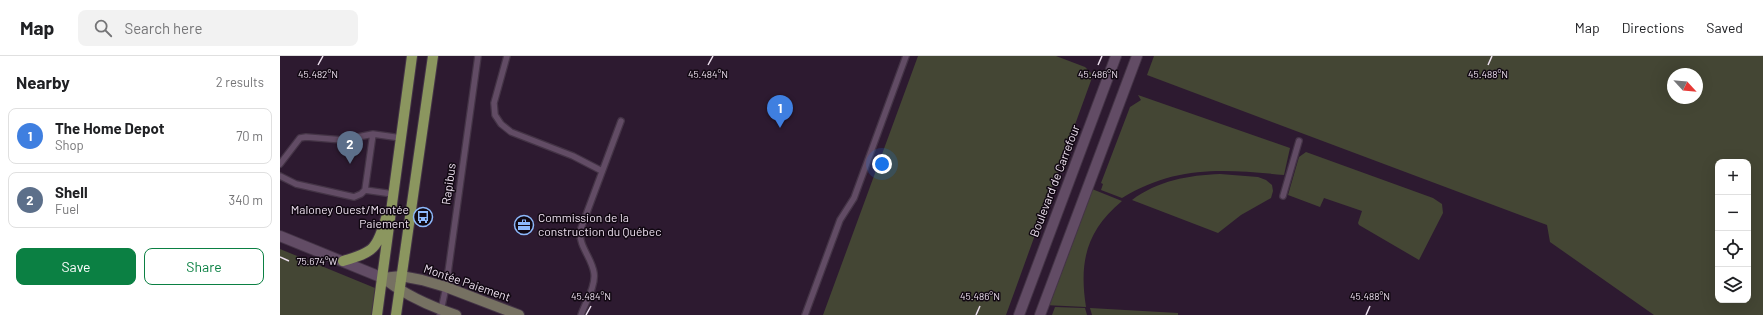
<!DOCTYPE html>
<html lang="en">
<head>
<meta charset="utf-8">
<style>
  body { margin:0; font-family:Barlow,sans-serif; background:#f2f2f2; color:#202124 }
  .controls { position:absolute; right:12px; bottom:12px; display:grid; overflow:hidden; border-radius:8px; box-shadow:0 4px 16px #0002 }
  .controls button { width:36px; height:36px; display:grid; place-items:center; padding:0; border:0; border-bottom:1px solid #e0e0e0; background:#fff; color:#202124; font:20px sans-serif }
  .compass { position:absolute; left:1387px; top:12px; width:36px; height:36px; border-radius:50%; background:#fff; box-shadow:0 4px 16px #0002; rotate:116deg }
  .you { position:absolute; left:602px; top:108px; width:14px; height:14px; margin:-10px; border:3px solid #fff; border-radius:50%; background:#1a73e8; box-shadow:0 0 0 6px #1a73e833 }
  .badge { display:grid; place-items:center; width:26px; height:26px; border-radius:50%; background:#0b8043; color:#fff; font-size:13px; font-weight:700 }
  .pin { position:absolute; translate:-50% -33px; filter:drop-shadow(0 1px 2px #0008) }
  .pin::after { content:''; position:absolute; top:21px; width:14px; height:12px; background:inherit; clip-path:polygon(0 0,100% 0,50% 100%) }
  .list { margin:0; padding:0; list-style:none }
  h2 { display:flex; justify-content:space-between; align-items:center; height:52px; margin:0; padding:0 16px; font-size:17px }
  h2 small { font-size:13px; font-weight:400; color:#757577 }
  .list li { display:grid; grid-template-columns:26px 1fr auto; gap:12px; align-items:center; box-sizing:border-box; height:56px; margin:0 8px 8px; padding:0 8px; border:1px solid #e0e0e0; border-radius:8px }
  .list b { display:block; font-size:15px; white-space:nowrap }
  .list p { margin:0; font-size:13px; white-space:nowrap; color:#757577 }
  .list em { font-size:13px; font-style:normal; color:#757577 }
  .actions { display:flex; gap:8px; padding:12px 16px }
  .actions a { flex:1; padding:9px 0; border:1px solid #0b8043; border-radius:8px; text-align:center; font-size:14px; color:#0b8043 }
  .actions .main { background:#0b8043; color:#fff }
  .icon { flex:none; width:22px; height:22px; fill:none; stroke:currentColor; stroke-width:2; stroke-linecap:round; stroke-linejoin:round }
  .map { position:relative; flex:none; width:1483px; height:259px; overflow:hidden }
  header { display:flex; align-items:center; gap:24px; box-sizing:border-box; height:56px; padding:0 20px; background:#fff; border-bottom:1px solid #e0e0e0 }
  header strong { font-size:19px }
  nav { display:flex; gap:22px; margin-inline-start:auto; font-size:14px }
  .search { width:280px; height:36px; background:#f2f2f2; display:flex; align-items:center; gap:10px; box-sizing:border-box; padding:0 14px; border-radius:8px; color:#757577; font-size:15px }
  main { display:flex }
  aside { flex:1; background:#fff }
  .map>svg:first-child { display:block }
</style>
</head>
<body>
<header>
<strong>Map</strong>
<div class="search"><svg class="icon" aria-label="search" viewBox="0 0 24 24"><circle cx="10" cy="10" r="6"/><path d="M15 15l6 6"/></svg>Search here</div>
<nav><a>Map</a><a>Directions</a><a>Saved</a></nav>
</header>
<main>
<aside>
<h2>Nearby<small>2 results</small></h2>
<ul class="list">
<li><span class="badge" style="background:#3f7fe0">1</span><div><b>The Home Depot</b><p>Shop</p></div><em>70 m</em></li>
<li><span class="badge" style="background:#5c6f8a">2</span><div><b>Shell</b><p>Fuel</p></div><em>340 m</em></li>
</ul>
<div class="actions"><a class="main">Save</a><a>Share</a></div>
</aside>
<div class="map">
<svg width="1483" height="259" viewBox="0 0 1483 259">
  <rect width="100%" height="100%" fill="#2d1a30"/>
  <path fill="#444634" fill-rule="evenodd" d="M638,0H776L805,11L813,19L726,259H543Z
    M874,0H1483V259H1374L1270,186L1267,169L867,19ZM1393,18H1417V42H1393ZM1438,106H1468V244H1438Z
    M858,39L1010,92L1004,119C944,113 896,109 842,142L821,134L823,128L821,127L850,51L861,44Z
    M1026,96L1153,142L1162,148L1163,157L1139,204L1079,169L1078,167L1082,155L1044,142L1040,151L1008,139L1019,101Z
    M940,118L978,121L986,124L992,129L993,135L991,142L961,159L938,177L852,144C877,125 909,119 940,118Z
    M807,131L842,145C806,175 799,206 806,251L764,249Z
    M0,193L95,232L93,259H0Z
    M775,251L805,252L807,259H772Z
    M810,252L898,257V259H812Z"/>
  <g fill="none" stroke-linecap="round" stroke-linejoin="round">
    <g stroke="#443446" stroke-width="8">
      <path id="service" d="M227,0L214,47L215,59L221,68L231,76L293,100L322,115
        M0,108L20,82L26,81L63,84L93,78L121,82
        M0,120L16,128L74,141L81,138L85,134L113,138
        M85,134L93,78
        M1003,140L1019,85
        M160,259L166,231L198,0
        M301,259C305,247 316,230 314,217C312,202 299,191 300,175L341,65
        M525,259L560,164L574,142L626,0"/>
    </g>
    <g stroke="#443446" stroke-width="12">
      <path id="minor" d="M0,180L103,222"/>
    </g>
    <g stroke="#443446" stroke-width="12">
      <path id="tertiary" d="M739,259L836,0
        M760,259L857,0"/>
    </g>
    <g stroke="#443446" stroke-width="12">
      <path id="secondary" d="M103,222L121,220L142,224L166,231L239,259
        M103,222C125,239 149,250 176,259"/>
    </g>
    <g stroke="#443446" stroke-width="12">
      <path id="primary" d="M63,205C94,196 97,193 106,162
        M97,259L132,0
        M116,259L153,0"/>
    </g>
    <use href="#service" stroke="#624c65" stroke-width="5.5"/>
    <use href="#minor" stroke="#624c65" stroke-width="10"/>
    <use href="#tertiary" stroke="#624c65" stroke-width="10"/>
    <use href="#secondary" stroke="#767162" stroke-width="10"/>
    <use href="#primary" stroke="#8b965f" stroke-width="10"/>
  </g>
  <path fill="none" stroke="#ecdfee" stroke-width="1.5" d="M38,9L43,0M428,9L433,0M818,9L822,0M1208,9L1212,0M0,201L9,205M306,259L311,250M696,259L700,250M1086,259L1090,250"/>
  <defs>
    <g id="bus-ring" transform="scale(1)"><circle r="9.5" fill="#110812" stroke="#8db9fc" stroke-width="1.5"/><path d="M-5-6H5V4H4V6H2V4H-2V6H-4V4H-5ZM-3.5-4V0h7V-4ZM-3.5 1.2v1.5H-2V1.2ZM2 1.2v1.5H3.5V1.2Z" fill="#8db9fc"/></g>
    <g id="office-ring" transform="scale(1)"><circle r="9.5" fill="#110812" stroke="#8db9fc" stroke-width="1.5"/><path d="M-6-3h4V-5.5h4V-3h4V5H-6ZM-1-4.5V-3h2v-1.5ZM-6 0V1H6V0Z" fill="#8db9fc"/></g>
  </defs>
  <g fill-rule="evenodd">
    <use href="#bus-ring" x="143" y="161"/>
    <use href="#office-ring" x="244" y="169"/>
  </g>
  <g text-anchor="middle" stroke-width="3" stroke-linejoin="round" paint-order="stroke">
    <g font-size="12" fill="#ecdfee" stroke="#110812">
      <text transform="translate(775 125) rotate(-69)" y="4">Boulevard de Carrefour</text>
      <text transform="translate(169 128) rotate(-82)" y="4">Rapibus</text>
      <text transform="translate(187 227) rotate(19)" y="4">Montée Paiement</text>
    </g>
    <g font-size="12" fill="#ecdfee" stroke="#110812" text-anchor="end">
      <text x="129" y="158">Maloney Ouest/Montée<tspan x="129" dy="14">Paiement</tspan></text>
      <text x="258" y="166" text-anchor="start">Commission de la<tspan x="258" dy="14">construction du Québec</tspan></text>
    </g>
  </g>
  <g font-size="10" text-anchor="middle" fill="#ecdfee" stroke="#110812" stroke-width="3" stroke-linejoin="round" paint-order="stroke">
    <text x="818" y="22">45.486°N</text>
    <text x="38" y="22">45.482°N</text>
    <text x="428" y="22">45.484°N</text>
    <text x="1208" y="22">45.488°N</text>
    <text x="37" y="209">75.674°W</text>
    <text x="311" y="244">45.484°N</text>
    <text x="700" y="244">45.486°N</text>
    <text x="1090" y="244">45.488°N</text>
  </g>
</svg>
<div class="controls">
<button>+</button>
<button>−</button>
<button><svg class="icon" aria-label="locate" viewBox="0 0 24 24"><circle cx="12" cy="12" r="6"/><path d="M12 2v4M12 18v4M2 12h4M18 12h4"/></svg></button>
<button><svg class="icon" aria-label="layers" viewBox="0 0 24 24"><path d="M12 4l9 5-9 5-9-5zM3 14l9 5 9-5"/></svg></button>
</div>
<svg class="compass" viewBox="-18 -18 36 36"><path d="M0-13l5 13h-10z" fill="#e53935"/><path d="M0 13l5-13h-10z" fill="#757577"/></svg>
<div class="you"></div>
<div class="pin badge" style="left:500px;top:72px;background:#3f7fe0">1</div>
<div class="pin badge" style="left:70px;top:108px;background:#5c6f8a">2</div>
</div>
</main>
</body>
</html>
